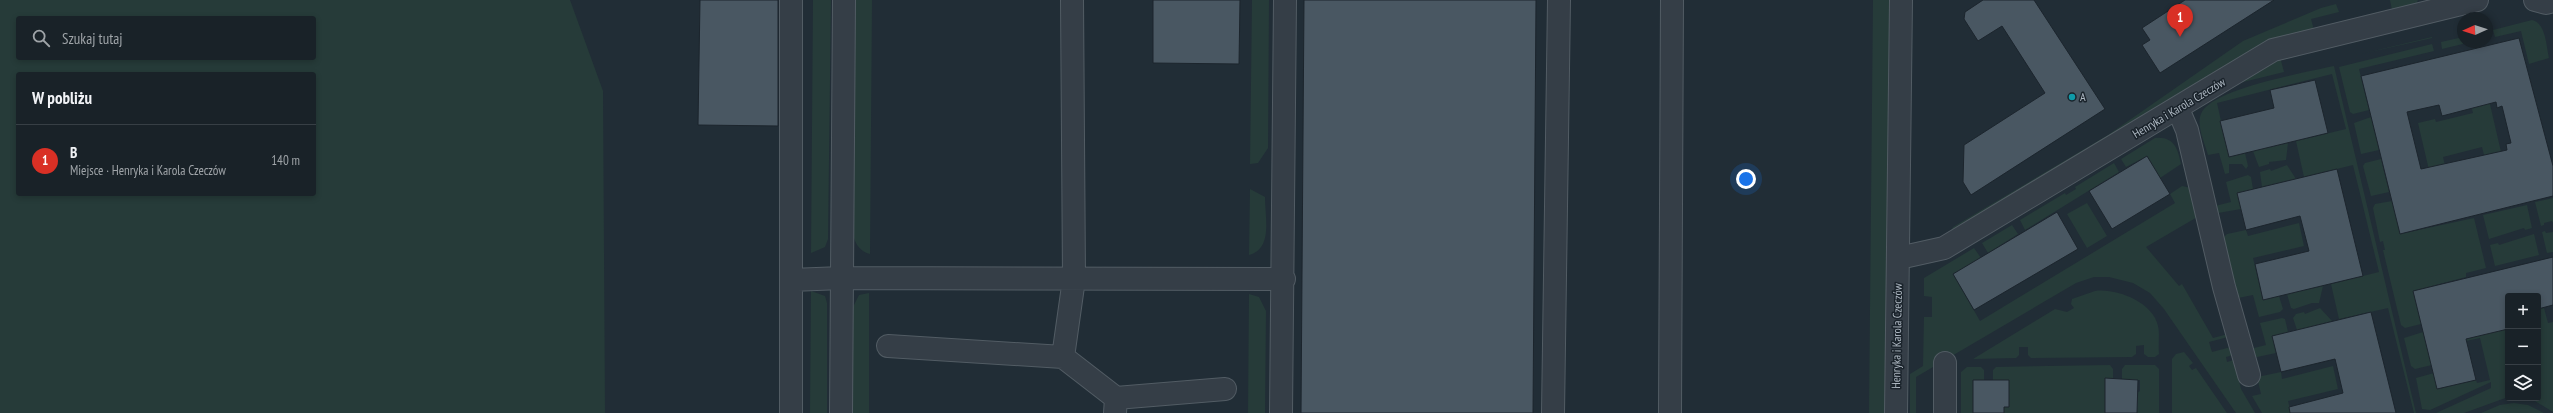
<!DOCTYPE html>
<html lang="pl">
<head>
<meta charset="utf-8">
<style>
  body { margin:0; font-family:"PT Sans Narrow",sans-serif; background:#262f34; color:#f1f3f6 }
  .controls { position:absolute; right:12px; bottom:12px; display:grid; overflow:hidden; border-radius:4px; box-shadow:0 2px 6px #0003 }
  .controls button { width:36px; height:36px; display:grid; place-items:center; padding:0; border:0; border-bottom:1px solid #373f45; background:#192228; color:#f1f3f6; font:20px sans-serif }
  .compass { position:absolute; left:2457px; top:12px; width:36px; height:36px; border-radius:50%; background:#192228; box-shadow:0 2px 6px #0003; rotate:267deg }
  .you { position:absolute; left:1746px; top:179px; width:14px; height:14px; margin:-10px; border:3px solid #fff; border-radius:50%; background:#1a73e8; box-shadow:0 0 0 6px #1a73e833 }
  .badge { display:grid; place-items:center; width:26px; height:26px; border-radius:50%; background:#d93025; color:#fff; font-size:13px; font-weight:700 }
  .pin { position:absolute; translate:-50% -33px; filter:drop-shadow(0 1px 2px #0008) }
  .pin::after { content:''; position:absolute; top:21px; width:14px; height:12px; background:inherit; clip-path:polygon(0 0,100% 0,50% 100%) }
  .list { margin:0; padding:0; list-style:none }
  h2 { display:flex; justify-content:space-between; align-items:center; height:52px; margin:0; padding:0 16px; font-size:17px }
  h2 small { font-size:13px; font-weight:400; color:#9fa4a8 }
  .list li { display:grid; grid-template-columns:26px 1fr auto; gap:12px; align-items:center; box-sizing:border-box; height:72px; padding:0 16px; border-top:1px solid #373f45 }
  .list b { display:block; font-size:15px; white-space:nowrap }
  .list p { margin:0; font-size:13px; white-space:nowrap; color:#9fa4a8 }
  .list em { font-size:13px; font-style:normal; color:#9fa4a8 }
  .icon { flex:none; width:22px; height:22px; fill:none; stroke:currentColor; stroke-width:2; stroke-linecap:round; stroke-linejoin:round }
  .map { position:relative; flex:none; width:2553px; height:413px; overflow:hidden }
  .search { position:absolute; background:#192228; box-shadow:0 2px 6px #0003; left:16px; top:16px; width:300px; height:44px; display:flex; align-items:center; gap:10px; box-sizing:border-box; padding:0 14px; border-radius:4px; color:#9fa4a8; font-size:15px }
  .panel { position:absolute; background:#192228; box-shadow:0 2px 6px #0003; left:16px; top:72px; width:300px; height:124px; border-radius:4px }
  .map>svg:first-child { display:block }
</style>
</head>
<body>
<div class="map">
<svg width="2553" height="413" viewBox="0 0 2553 413">
  <rect width="100%" height="100%" fill="#212d36"/>
  <path fill="#263b39" fill-rule="evenodd" d="M0,0H570L603,91L605,413H0ZM18,18H314V58H18ZM18,74H314V194H18Z
    M813,0H831L828,239L825,247L811,253Z
    M854,0H872L870,254C861,252 855,244 853,235Z
    M1252,0H1269L1268,148L1258,163L1250,164Z
    M1873,0H1890L1886,413H1869Z
    M2390,0H2418L2416,4L2392,10Z
    M2336,4L2339,12L2311,19L2314,30L1948,236L1953,227L2108,135L2243,41L2321,8Z
    M2532,20C2546,23 2546,46 2549,58L2529,64L2521,31L2495,37L2493,30Z
    M2432,37V38L2361,54Z
    M2463,37V42H2471L2442,49L2441,42Z
    M2432,44L2434,51L2359,69L2369,110L2353,114L2350,112L2339,67Z
    M2280,57L2284,72L2235,84Z
    M2334,66L2416,413H2414L2388,308L2339,319L2331,284L2379,272L2353,165L2304,177L2296,141L2346,129L2332,74L2217,103L2229,157L2245,153L2248,166L2246,169L2242,164H2229V173L2225,174L2219,153L2208,155C2205,144 2196,125 2201,114C2210,89 2308,72 2334,66Z
    M2489,100L2501,152L2484,155L2482,147L2443,157L2445,166L2429,170L2418,123L2435,119L2436,122L2473,113L2471,105Z
    M2371,117L2379,150L2361,154L2354,123Z
    M2155,138C2174,136 2178,149 2181,164L2160,178L2147,156L2126,167L2121,159Z
    M2288,143L2286,160L2269,162V164L2259,167L2253,151Z
    M2381,159L2389,192L2371,196L2363,166L2365,163Z
    M2114,163L2119,172L2025,230L2020,220L2065,193L2066,195L2076,189L2075,187Z
    M2287,165L2296,179L2262,187L2260,172L2270,169L2271,171Z
    M2248,175L2251,177L2253,189L2241,209L2218,213L2215,206L2231,202L2226,182Z
    M2182,186L2191,188L2199,216L2146,247L2179,286L2182,284L2213,338L2228,334V337L2209,342L2212,352L2231,347L2233,355L2226,357L2227,362L2234,360L2241,389L2255,413H2236L2164,309L2150,293L2133,283L2109,277H2094L2076,283L1916,377V413H1910V374L1923,366L1924,317H1932V297L1924,296V278L1974,248L1981,258L1953,274L1980,321L2175,203L2170,194Z
    M1250,189L1265,197C1265,218 1273,249 1249,255Z
    M2553,198V223L2552,221L2544,223V225L2541,226L2535,202Z
    M2392,201L2400,234L2474,218L2486,268L2466,273V277L2413,291L2421,324L2405,328L2401,325L2383,250H2385L2383,241L2380,242L2373,208L2375,204Z
    M2087,203L2107,236L2087,248L2067,214Z
    M2527,205L2532,228L2525,230L2524,228L2489,239L2483,215Z
    M2299,223L2304,246L2253,258L2263,300L2279,296L2283,309L2280,312L2259,317L2253,295L2238,298L2224,237L2227,234L2246,230L2248,236Z
    M2012,225L2018,234L1988,253L1982,243Z
    M2545,231L2546,233L2553,232V252L2547,253L2542,232Z
    M2534,234L2539,255L2495,266L2490,245L2498,243L2499,245Z
    M2323,286L2319,303H2312L2294,309L2291,308L2287,294Z
    M811,291L825,296L827,303V413H810Z
    M2095,291C2116,288 2153,302 2158,326C2160,334 2158,345 2159,354L2155,357H2148L2144,354V345L2136,346V354L2132,357L2031,358L2028,355V347H2019V355L2016,358L1973,359L2055,309L2067,312L2074,308L2071,304L2072,299Z
    M869,293V413H851V311L859,295Z
    M1249,294L1259,297L1266,311L1265,413H1248Z
    M2320,308L2332,321L2297,330L2293,318L2296,314L2304,312L2305,314Z
    M2544,308L2548,323L2553,322V412L2530,398H2538V309Z
    M2282,318L2285,319L2288,332L2272,336L2276,353L2257,357L2252,355L2250,349L2266,345L2260,323Z
    M2508,329V397L2464,413H2436L2491,388V382L2430,410L2422,409L2416,378L2434,373L2438,389L2476,380L2477,383L2490,380L2480,338L2466,341L2465,336Z
    M2423,332L2432,365L2415,369L2411,366L2404,338Z
    M2184,352L2193,363L2189,366L2192,370L2196,368L2227,413H2172V359L2176,354Z
    M2110,365L2113,369V378L2105,379V413H2004V407L2009,406V380H1993V370L1996,367Z
    M2125,365H2155L2159,369V413H2137V393L2140,391V380H2122V369Z
    M2333,366L2338,389L2288,401L2291,413H2262L2252,396L2261,394L2257,377L2281,372L2282,379Z
    M1967,367H1981L1984,370V380L1973,413H1961V372Z
    M2514,403L2528,405L2544,413H2481L2500,405Z"/>
  <path fill="#495762" stroke="#1c252d" fill-rule="evenodd" d="M700,0H778V126L698,125Z
    M1153,0H1240L1239,64L1153,63Z
    M1304,0H1536L1533,413H1301Z
    M1983,0H2034L2105,109L1971,195L1963,182L1964,145L2045,93L2002,26L1978,41L1964,19L1965,12Z
    M2185,0H2274L2160,73L2142,45L2150,40L2142,28Z
    M2519,38L2553,166V196L2400,234L2361,76ZM2496,102L2497,108L2502,106L2511,143L2506,144L2507,150L2421,169L2407,112L2439,105L2442,116Z
    M2315,80L2328,133L2229,157L2220,121L2274,108L2270,90Z
    M2147,156L2170,194L2112,229L2089,191Z
    M2337,169L2363,276L2263,300L2255,264L2309,251L2300,216L2246,230L2237,193Z
    M2057,212L2078,249L1974,310L1953,274Z
    M2553,257V305L2538,309V296H2508V329L2466,339L2476,380L2437,389L2413,291Z
    M2371,312L2396,413H2290L2289,407L2343,393L2335,359L2281,372L2272,336Z
    M2105,378L2138,380L2137,413H2105Z
    M1973,380H2009V407H2004V413H1973Z"/>
  <g fill="none" stroke-linecap="round" stroke-linejoin="round">
    <g stroke="#525c64" stroke-width="24">
      <path id="minor" d="M791,0V413
        M1072,0L1074,279L1063,357L1116,398L1115,413
        M2535,0L2546,3L2553,1
        M2178,109L2187,130L2224,287L2249,375
        M1899,258L1944,248L2273,50L2477,0
        M791,280L842,278L1284,279
        M888,346L1063,357
        M1116,398L1225,389
        M841,413L844,0
        M1281,413L1285,0
        M1553,413L1559,0
        M1670,413L1672,0
        M1896,413L1901,0
        M1945,413V363"/>
    </g>
    <use href="#minor" stroke="#353e47" stroke-width="22"/>
  </g>
  <circle fill="#0f9aa8" stroke="#1a232b" stroke-width="1.5" cx="2072" cy="97" r="4"/>
  <g text-anchor="middle" stroke-width="3" stroke-linejoin="round" paint-order="stroke">
    <g font-size="12" fill="#afb9c3" stroke="#1a232b" text-anchor="start">
      <text x="2080" y="101">A</text>
    </g>
    <g font-size="12" fill="#afb9c3" stroke="#1a232b">
      <text transform="translate(2179 108) rotate(-31)" y="4">Henryka i Karola Czeczów</text>
      <text transform="translate(1897 336) rotate(-89)" y="4">Henryka i Karola Czeczów</text>
    </g>
  </g>
</svg>
<div class="controls">
<button>+</button>
<button>−</button>
<button><svg class="icon" aria-label="layers" viewBox="0 0 24 24"><path d="M12 4l9 5-9 5-9-5zM3 14l9 5 9-5"/></svg></button>
</div>
<svg class="compass" viewBox="-18 -18 36 36"><path d="M0-13l5 13h-10z" fill="#e53935"/><path d="M0 13l5-13h-10z" fill="#9fa4a8"/></svg>
<div class="you"></div>
<div class="pin badge" style="left:2180px;top:37px">1</div>
<div class="search"><svg class="icon" aria-label="search" viewBox="0 0 24 24"><circle cx="10" cy="10" r="6"/><path d="M15 15l6 6"/></svg>Szukaj tutaj</div>
<section class="panel">
<h2>W pobliżu<small></small></h2>
<ul class="list">
<li><span class="badge">1</span><div><b>B</b><p>Miejsce · Henryka i Karola Czeczów</p></div><em>140 m</em></li>
</ul>
</section>
</div>
</body>
</html>
